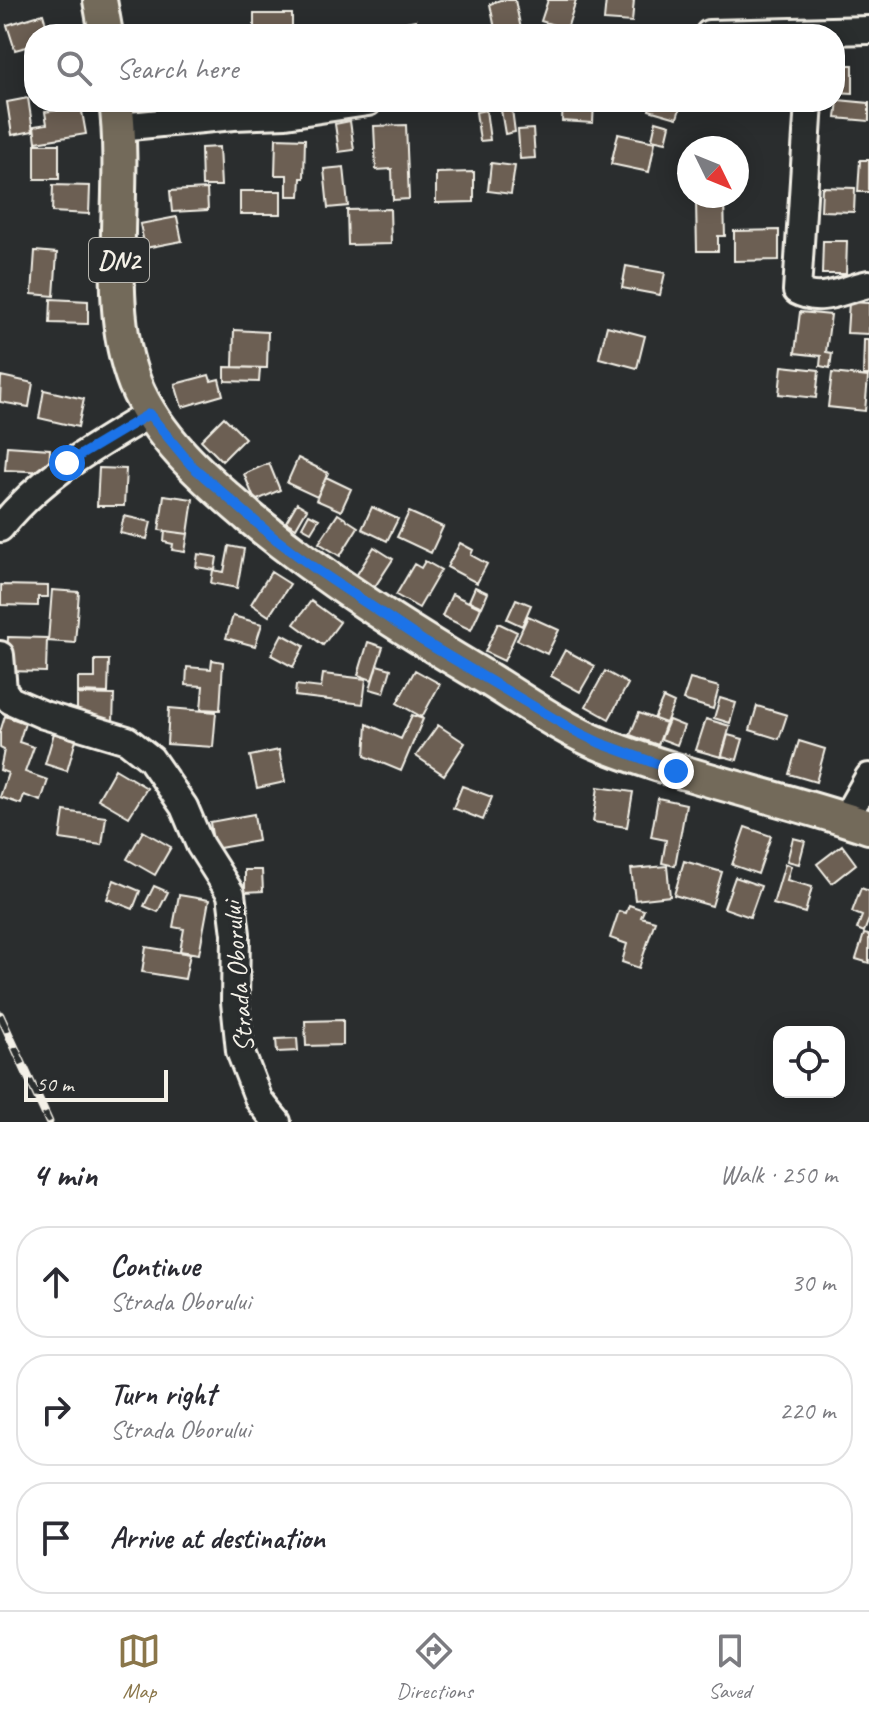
<!DOCTYPE html>
<html lang="en">
<head>
<meta charset="utf-8">
<style>
  body { margin:0; font-family:Caveat,sans-serif; background:#f2f2f3; color:#2b2b33 }
  .controls { position:absolute; right:24px; bottom:24px; display:grid; overflow:hidden; border-radius:16px; box-shadow:0 4px 20px #0003 }
  .controls button { width:72px; height:72px; display:grid; place-items:center; padding:0; border:0; border-bottom:2px solid #e1e1e2; background:#fff; color:#2b2b33; font:40px sans-serif }
  .compass { position:absolute; left:677px; top:136px; width:72px; height:72px; border-radius:50%; background:#fff; box-shadow:0 4px 20px #0003; rotate:133deg }
  .scale { position:absolute; left:24px; bottom:20px; width:144px; box-sizing:border-box; padding-left:8px; border:4px solid #f4f1e8; border-top:0; font-size:22px; line-height:28px; white-space:nowrap; color:#f4f1e8; -webkit-text-stroke:6px #2a2d2e; paint-order:stroke }
  .stop { position:absolute; width:24px; height:24px; margin:-18px; border:6px solid #1a73e8; border-radius:50%; background:#fff }
  .stop.end { background:#1a73e8; border-color:#fff; box-shadow:0 2px 8px #0008 }
  .list { margin:0; padding:0; list-style:none }
  h2 { display:flex; justify-content:space-between; align-items:center; height:104px; margin:0; padding:0 32px; font-size:34px }
  h2 small { font-size:26px; font-weight:400; color:#7c7c81 }
  .list li { display:grid; grid-template-columns:52px 1fr auto; gap:24px; align-items:center; box-sizing:border-box; height:112px; margin:0 16px 16px; padding:0 16px; border:2px solid #e1e1e2; border-radius:32px }
  .list b { display:block; font-size:30px; white-space:nowrap }
  .list p { margin:0; font-size:26px; white-space:nowrap; color:#7c7c81 }
  .list em { font-size:26px; font-style:normal; color:#7c7c81 }
  .icon { flex:none; width:44px; height:44px; fill:none; stroke:currentColor; stroke-width:2; stroke-linecap:round; stroke-linejoin:round }
  .map { position:relative; flex:none; width:869px; height:1122px; overflow:hidden }
  .search { position:absolute; background:#fff; box-shadow:0 4px 20px #0003; left:24px; right:24px; top:24px; height:88px; display:flex; align-items:center; gap:20px; box-sizing:border-box; padding:0 28px; border-radius:32px; color:#7c7c81; font-size:30px }
  .sheet { height:488px; background:#fff }
  nav { display:flex; justify-content:space-around; align-items:center; box-sizing:border-box; height:112px; border-top:2px solid #e1e1e2; background:#fff; font-size:22px; color:#7c7c81 }
  nav a { display:grid; justify-items:center; gap:4px }
  nav .on { color:#8a764a }
  .map>svg:first-child { display:block }
</style>
</head>
<body>
<div class="map">
<svg width="869" height="1122" viewBox="0 0 869 1122">
  <rect width="100%" height="100%" fill="#2a2d2e"/>
  <filter id="ink" filterUnits="userSpaceOnUse"><feTurbulence type="fractalNoise" baseFrequency=".0125" numOctaves="2"/><feDisplacementMap in="SourceGraphic" scale="16" xChannelSelector="R" yChannelSelector="G"/><feConvolveMatrix kernelMatrix="1 2 1 2 8 2 1 2 1" color-interpolation-filters="sRGB"/></filter>
  <g filter="url(#ink)">
    <path fill="#6c5f53" stroke="#f4f1e8" stroke-width="2" d="M500,0H515L522,34H496L490,4Z
      M548,0H576L567,29L541,21Z
      M606,0H634L632,22L604,20Z
      M43,14L49,34H34V45L15,50L7,25Z
      M254,14H292V34H254Z
      M416,20L417,29L427,27L428,34H397L395,24Z
      M835,65H853V93L835,92Z
      M28,98L33,131L12,135L7,102Z
      M838,100L869,103V121L836,118Z
      M511,102L515,132L505,134L500,104Z
      M563,102H594L593,123L562,121Z
      M651,102H682L677,118L649,110Z
      M714,102H753L752,111L714,107Z
      M767,102H784V113L766,112Z
      M81,106L86,134L36,142L34,126L47,124L45,112Z
      M486,110L490,140L480,141L476,112Z
      M350,121L354,150L339,152L335,124Z
      M656,121L670,125L666,142L652,139Z
      M406,125L409,199L393,200L392,169L376,170L374,126Z
      M533,129L535,158L520,159L518,130Z
      M618,134L655,142L649,172L611,164Z
      M276,138L305,139L304,178H301L300,196H287V175H275Z
      M35,144H59V179H35Z
      M219,147L221,186H202L201,148Z
      M860,160H869V192H858Z
      M491,163L515,166L511,194L488,191Z
      M344,167L348,206L328,208L324,169Z
      M474,172V202L436,203V173Z
      M53,185L90,186L89,214L52,212Z
      M822,187L855,188L854,212L821,211Z
      M207,189L208,210L172,212L170,191Z
      M240,191H281V214H240Z
      M696,201H724L725,236H718V251H697Z
      M390,209L391,244L348,245L347,210Z
      M177,217L182,241L145,248L140,224Z
      M779,230V260L734,261V231Z
      M823,241H847L846,274H822Z
      M35,251L57,253L54,296L32,294Z
      M626,266L665,273L660,295L622,288Z
      M51,299L88,301V324L50,323Z
      M849,302L869,303V334L847,333Z
      M800,312L831,315L826,352L832,353L830,368L820,366L821,356L795,353Z
      M607,326L645,336L637,368L599,358Z
      M234,330L268,332L267,368L233,367Z
      M864,340H869V375H863Z
      M782,366L819,370L816,398L779,394Z
      M225,367L260,368L259,382L225,381Z
      M832,373L868,377L865,411L828,407Z
      M209,375L211,381L219,379L223,395L182,407L175,384Z
      M1,376L33,383L29,407L0,402Z
      M44,390L84,399L78,427L39,418Z
      M224,417L245,438L222,461L201,440Z
      M7,446L50,449L49,472L5,470Z
      M298,458L328,473L317,497L287,483Z
      M269,463L280,490L255,501L244,474Z
      M99,468L126,469L124,506H97Z
      M326,477L351,489L341,511L316,500Z
      M164,495L193,499L188,534L159,530Z
      M297,503L307,509L296,528L286,522Z
      M372,507L398,519L387,541L362,529Z
      M409,512L443,527L431,553L397,537Z
      M309,514L319,519L311,532L302,527Z
      M338,514L358,527L340,556L319,543Z
      M124,516L151,522L147,539L120,533Z
      M165,531L188,534L185,552L172,550L173,544L164,542Z
      M460,543L473,550L471,555L487,564L477,583L447,567Z
      M229,546L244,549L237,588L211,583L213,570L224,572Z
      M374,547L393,559L374,588L356,576Z
      M198,554L217,557L215,570L196,567Z
      M425,561L441,570L419,608L396,595L414,564L421,568Z
      M271,572L290,584L269,616L251,604Z
      M1,585L48,586V597H38V606L1,605Z
      M475,587L488,593L482,607L469,601Z
      M52,590L79,592L75,643L48,641Z
      M452,594L481,608L471,630L442,616Z
      M516,599L531,605L522,626L507,619Z
      M311,601L340,622L323,645L294,624Z
      M233,616L262,624L255,646L226,638Z
      M528,616L559,630L547,654L517,640Z
      M498,623L517,632L504,661L485,652Z
      M282,634L304,646L293,667L271,655Z
      M8,637L47,638L46,672L7,671Z
      M368,642L383,647L372,680L358,675Z
      M565,650L595,666L580,692L551,676Z
      M95,660H109L108,693L78,692V678H95Z
      M212,660L223,662L220,710L201,709L203,686L186,685L187,667L211,669Z
      M377,665L391,669L384,693L370,689Z
      M415,670L440,684L422,717L397,703Z
      M605,671L628,684L609,719L586,706Z
      M323,674L366,679L363,704L295,696L296,685L321,688Z
      M690,679L719,687L713,709L683,700Z
      M77,694L114,695L113,722L77,721Z
      M663,698L674,703L666,723L654,719Z
      M720,698L736,703L730,723L714,718Z
      M757,706L787,715L779,739L750,730Z
      M169,708L216,712L213,747L167,744Z
      M639,713L666,723L658,745L630,735Z
      M412,715L423,719L401,771L365,756L367,724L401,739Z
      M5,716L25,723L19,742L34,747L25,772L48,780L41,801L24,795L21,804L0,797L8,773L0,770L4,750L0,748V732Z
      M706,719L730,726L721,757L696,750Z
      M669,720L684,726L677,745L661,739Z
      M438,725L465,743L444,775L416,756Z
      M54,733L76,740L67,771L45,764Z
      M728,735L743,739L737,760L722,756Z
      M799,741L825,749L816,782L789,774Z
      M279,750L285,782L257,788L250,756Z
      M115,769L147,788L129,817L98,799Z
      M462,786L492,797L483,820L453,808Z
      M598,787L633,792L627,827L593,822Z
      M658,798L686,804L675,866L662,863L666,840L651,837Z
      M64,811L106,817L102,845L60,839Z
      M254,814L258,841L214,849L210,822Z
      M745,827L771,836L758,874L732,865Z
      M143,831L171,847L155,875L127,859Z
      M793,838L805,841L799,864L787,861Z
      M842,845L856,864L832,883L817,864Z
      M684,861L722,872L712,906L674,895Z
      M785,864L791,866L787,880L812,887L805,913L773,904Z
      M667,866L670,896L635,900L631,869Z
      M245,870H262L263,891L245,892Z
      M735,877L761,886L750,917L724,908Z
      M114,880L140,891L133,909L107,899Z
      M154,886L168,892L158,912L144,906Z
      M861,888L869,891V919L864,932L857,929L862,916L852,912Z
      M179,895L209,900L199,954L180,951L184,929L173,927Z
      M629,905L644,910L641,917L655,921L639,968L622,962L627,944L610,938L619,911L626,913Z
      M864,934L869,935V963L856,959Z
      M146,947L190,954L185,979L142,972Z
      M343,1020V1045L306,1046L305,1021Z
      M297,1038L298,1051L277,1052L276,1039Z"/>
    <g fill="none" stroke-linecap="round" stroke-linejoin="round">
      <g stroke="#f4f1e8" stroke-width="32">
        <path id="minor" d="M709,34L869,30
          M809,102L797,291C822,304 843,289 869,284
          M119,127L234,116L286,114L368,102
          M0,528C43,475 91,449 149,414
          M0,655L3,690L10,700L44,715L127,740L151,759L184,807L200,845L231,894L236,934L235,1002L240,1051L259,1100L277,1122
          M845,819L869,777"/>
      </g>
      <g stroke="#f4f1e8" stroke-width="38">
        <path id="major" d="M100,0L106,34
          M116,102C128,192 102,301 135,384C158,439 204,478 248,516C323,578 405,630 488,679C525,702 563,729 603,745C690,779 781,797 869,827"/>
      </g>
      <use href="#minor" stroke="#2a2d2e" stroke-width="26"/>
      <use href="#major" stroke="#736b5a" stroke-width="32"/>
      <g stroke="#f4f1e8" stroke-width="9">
        <path id="rail" d="M0,1015L49,1122"/>
      </g>
      <use href="#rail" stroke="#2a2d2e" stroke-width="6" stroke-dasharray="18" stroke-linecap="butt"/>
    </g>
  </g>
  <g fill="none" stroke-linecap="round" stroke-linejoin="round" filter="url(#ink)">
    <path stroke="#1a73e8" stroke-width="10" d="M67,463L149,414L191,465L273,537L317,570L423,641L573,730L600,743L676,771"/>
  </g>
  <g text-anchor="middle" stroke-width="7" stroke-linejoin="round" paint-order="stroke">
    <rect fill="#2a2d2e" stroke="#b7b6b0" stroke-width="2" x="89" y="238" width="60" height="44" rx="6"/>
    <g font-size="26" font-weight="bold" fill="#f4f1e8">
      <text x="119" y="269">DN2</text>
    </g>
    <g font-size="28" fill="#f4f1e8" stroke="#2a2d2e">
      <text transform="translate(237 977) rotate(-95)" y="10">Strada Oborului</text>
    </g>
  </g>
</svg>
<div class="controls">
<button><svg class="icon" aria-label="locate" viewBox="0 0 24 24"><circle cx="12" cy="12" r="6"/><path d="M12 2v4M12 18v4M2 12h4M18 12h4"/></svg></button>
</div>
<svg class="compass" viewBox="-18 -18 36 36"><path d="M0-13l5 13h-10z" fill="#e53935"/><path d="M0 13l5-13h-10z" fill="#7c7c81"/></svg>
<div class="scale">50 m</div>
<div class="stop" style="left:67px;top:463px"></div>
<div class="stop end" style="left:676px;top:771px"></div>
<div class="search"><svg class="icon" aria-label="search" viewBox="0 0 24 24"><circle cx="10" cy="10" r="6"/><path d="M15 15l6 6"/></svg>Search here</div>
</div>
<section class="sheet">
<h2>4 min<small>Walk · 250 m</small></h2>
<ul class="list">
<li><svg class="icon" aria-label="ahead" viewBox="0 0 24 24"><path d="M12 20V5M6 11l6-6 6 6"/></svg><div><b>Continue</b><p>Strada Oborului</p></div><em>30 m</em></li>
<li><svg class="icon" aria-label="right" viewBox="0 0 24 24"><path d="M7 20v-9h11M14 6l5 5-5 5"/></svg><div><b>Turn right</b><p>Strada Oborului</p></div><em>220 m</em></li>
<li><svg class="icon" aria-label="arrive" viewBox="0 0 24 24"><path d="M6 21V4h12l-3 4 3 4H6"/></svg><div><b>Arrive at destination</b></div></li>
</ul>
</section>
<nav>
<a class="on"><svg class="icon" aria-label="map" viewBox="0 0 24 24"><path d="M3 6l6-2 6 2 6-2v14l-6 2-6-2-6 2zM9 4v14M15 6v14"/></svg>Map</a>
<a><svg class="icon" aria-label="directions" viewBox="0 0 24 24"><path d="M12 3l9 9-9 9-9-9zM9 14v-3h6M13 9l2 2-2 2"/></svg>Directions</a>
<a><svg class="icon" aria-label="saved" viewBox="0 0 24 24"><path d="M7 4h10v16l-5-4-5 4z"/></svg>Saved</a>
</nav>
</body>
</html>
